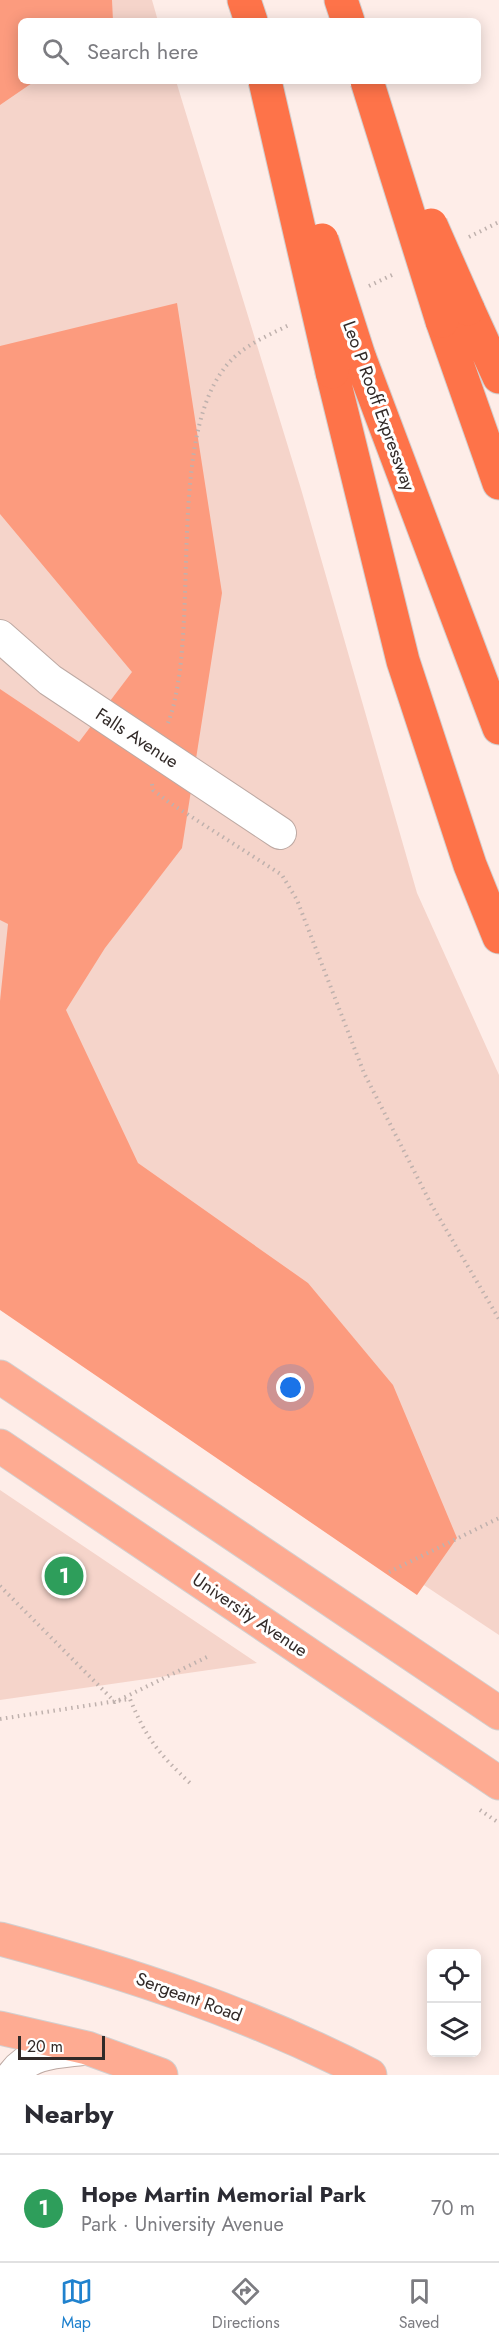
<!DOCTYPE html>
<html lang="en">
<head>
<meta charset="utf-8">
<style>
  body { margin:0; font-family:Jost,sans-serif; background:#f2f2f3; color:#2b2b33 }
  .controls { position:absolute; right:18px; bottom:18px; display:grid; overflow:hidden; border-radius:9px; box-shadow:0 3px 15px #0003 }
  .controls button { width:54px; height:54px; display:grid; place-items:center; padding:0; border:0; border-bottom:2px solid #e1e1e2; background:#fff; color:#2b2b33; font:30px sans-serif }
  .scale { position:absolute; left:18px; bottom:15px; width:87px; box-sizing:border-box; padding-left:6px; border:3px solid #322a28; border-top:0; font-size:16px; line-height:21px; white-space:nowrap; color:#322a28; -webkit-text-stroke:4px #fff; paint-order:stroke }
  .you { position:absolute; left:291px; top:1388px; width:21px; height:21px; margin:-15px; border:4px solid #fff; border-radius:50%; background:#1a73e8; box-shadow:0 0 0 9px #1a73e833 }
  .badge { display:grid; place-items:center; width:39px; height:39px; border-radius:50%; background:#2082ce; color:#fff; font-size:20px; font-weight:700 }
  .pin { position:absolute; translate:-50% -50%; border:3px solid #fff; box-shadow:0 2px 6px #0006 }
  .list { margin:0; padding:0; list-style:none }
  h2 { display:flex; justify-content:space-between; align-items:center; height:78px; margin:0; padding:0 24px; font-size:26px }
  h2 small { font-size:20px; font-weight:400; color:#7c7c81 }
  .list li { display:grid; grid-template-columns:39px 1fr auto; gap:18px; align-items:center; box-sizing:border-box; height:108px; padding:0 24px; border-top:2px solid #e1e1e2 }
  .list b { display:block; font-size:22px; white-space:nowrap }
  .list p { margin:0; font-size:20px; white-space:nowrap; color:#7c7c81 }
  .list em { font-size:20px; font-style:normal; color:#7c7c81 }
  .icon { flex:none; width:33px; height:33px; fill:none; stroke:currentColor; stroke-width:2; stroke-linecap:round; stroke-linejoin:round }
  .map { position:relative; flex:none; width:499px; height:2075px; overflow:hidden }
  .search { position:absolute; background:#fff; box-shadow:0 3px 15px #0003; left:18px; right:18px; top:18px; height:66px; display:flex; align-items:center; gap:15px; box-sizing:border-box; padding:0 21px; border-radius:9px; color:#7c7c81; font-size:22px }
  .sheet { height:186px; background:#fff }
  nav { display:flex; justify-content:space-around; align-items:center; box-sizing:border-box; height:84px; border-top:2px solid #e1e1e2; background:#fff; font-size:16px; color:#7c7c81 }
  nav a { display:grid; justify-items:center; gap:3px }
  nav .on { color:#2082ce }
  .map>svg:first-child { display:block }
</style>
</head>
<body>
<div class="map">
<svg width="499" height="2075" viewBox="0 0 499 2075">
  <rect width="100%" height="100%" fill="#feede8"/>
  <path fill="#f5d4ca" d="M0,0H152L158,21H21V81H176L301,489L417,893L499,1075V1635L0,1303Z
    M0,1490L257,1663L0,1700Z"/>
  <path fill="#fc9b7e" d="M0,0H112L113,21H21V81H35L0,105Z
    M177,303L222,593L182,848L105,948L66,1010L138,1163L308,1283L393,1385L457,1538L417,1595L0,1310V1001L8,924L0,920V689L79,742L132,672L0,514V346Z"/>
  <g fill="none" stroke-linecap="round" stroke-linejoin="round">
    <g stroke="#bda9a3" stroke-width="34">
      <path id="street" d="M0,636L50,680L280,833
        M13,2075C29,2052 57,2052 82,2049"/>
    </g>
    <g stroke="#d2d0d0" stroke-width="35">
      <path id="primary" d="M0,1377L499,1713
        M0,1446L499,1783
        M0,1939C129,1973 252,2014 370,2075
        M0,2028L87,2048L161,2075"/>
    </g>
    <g stroke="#d2d0d0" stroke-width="35">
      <path id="highway" d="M244,0L251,21
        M341,0L348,21
        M468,309L499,377
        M442,321L499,483
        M359,356L499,728
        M332,372L403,661L470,865L499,937"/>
    </g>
    <path stroke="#bfb1ad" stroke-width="4" stroke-dasharray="1.5 4.5" stroke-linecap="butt" d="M469,237L499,222
      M369,286L394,274
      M168,723C204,628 160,418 238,354C252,342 273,333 289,325
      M152,784L153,790L170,803L282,875L297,900L364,1073L431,1204L499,1319
      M389,1572L499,1518
      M0,1586L115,1702L207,1657
      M0,1719L130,1699C146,1738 159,1754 190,1783
      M480,1810L499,1823"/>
    <use href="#street" stroke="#fff" stroke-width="32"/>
    <use href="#primary" stroke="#feab92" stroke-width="33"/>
    <use href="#highway" stroke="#fe7349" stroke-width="33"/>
    <g stroke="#d2d0d0" stroke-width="35" stroke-linecap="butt">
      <path id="highway-bridge" d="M265,81L332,372
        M367,81L442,321
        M431,225L468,309
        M322,240L359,356"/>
    </g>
    <use href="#highway-bridge" stroke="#fe7349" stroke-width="33"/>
  </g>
  <g text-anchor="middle" stroke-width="6" stroke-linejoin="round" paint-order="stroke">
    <g font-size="18" fill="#322a28" stroke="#fff">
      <text transform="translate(379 406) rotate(70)" y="6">Leo P Rooff Expressway</text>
      <text transform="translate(137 738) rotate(33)" y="6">Falls Avenue</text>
      <text transform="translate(250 1615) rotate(34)" y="6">University Avenue</text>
      <text transform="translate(189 1997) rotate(20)" y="6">Sergeant Road</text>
    </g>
  </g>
</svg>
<div class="controls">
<button><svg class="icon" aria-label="locate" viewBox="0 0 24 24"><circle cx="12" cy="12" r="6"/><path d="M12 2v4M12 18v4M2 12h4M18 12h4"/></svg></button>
<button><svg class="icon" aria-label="layers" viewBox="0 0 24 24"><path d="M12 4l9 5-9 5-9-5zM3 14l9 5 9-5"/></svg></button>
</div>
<div class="scale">20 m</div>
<div class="you"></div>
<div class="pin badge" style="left:64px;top:1576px;background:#2e9e5b">1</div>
<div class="search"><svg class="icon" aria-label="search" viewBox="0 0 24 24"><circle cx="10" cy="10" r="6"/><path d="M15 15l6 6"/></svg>Search here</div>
</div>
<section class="sheet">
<h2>Nearby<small></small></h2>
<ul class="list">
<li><span class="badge" style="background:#2e9e5b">1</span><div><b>Hope Martin Memorial Park</b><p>Park · University Avenue</p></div><em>70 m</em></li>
</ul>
</section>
<nav>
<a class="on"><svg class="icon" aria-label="map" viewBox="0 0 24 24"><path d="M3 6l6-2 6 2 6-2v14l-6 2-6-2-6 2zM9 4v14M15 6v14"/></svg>Map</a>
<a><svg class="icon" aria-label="directions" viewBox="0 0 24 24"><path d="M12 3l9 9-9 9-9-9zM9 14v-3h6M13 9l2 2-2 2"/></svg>Directions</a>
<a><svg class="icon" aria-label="saved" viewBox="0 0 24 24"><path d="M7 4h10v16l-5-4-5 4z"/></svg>Saved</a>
</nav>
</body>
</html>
